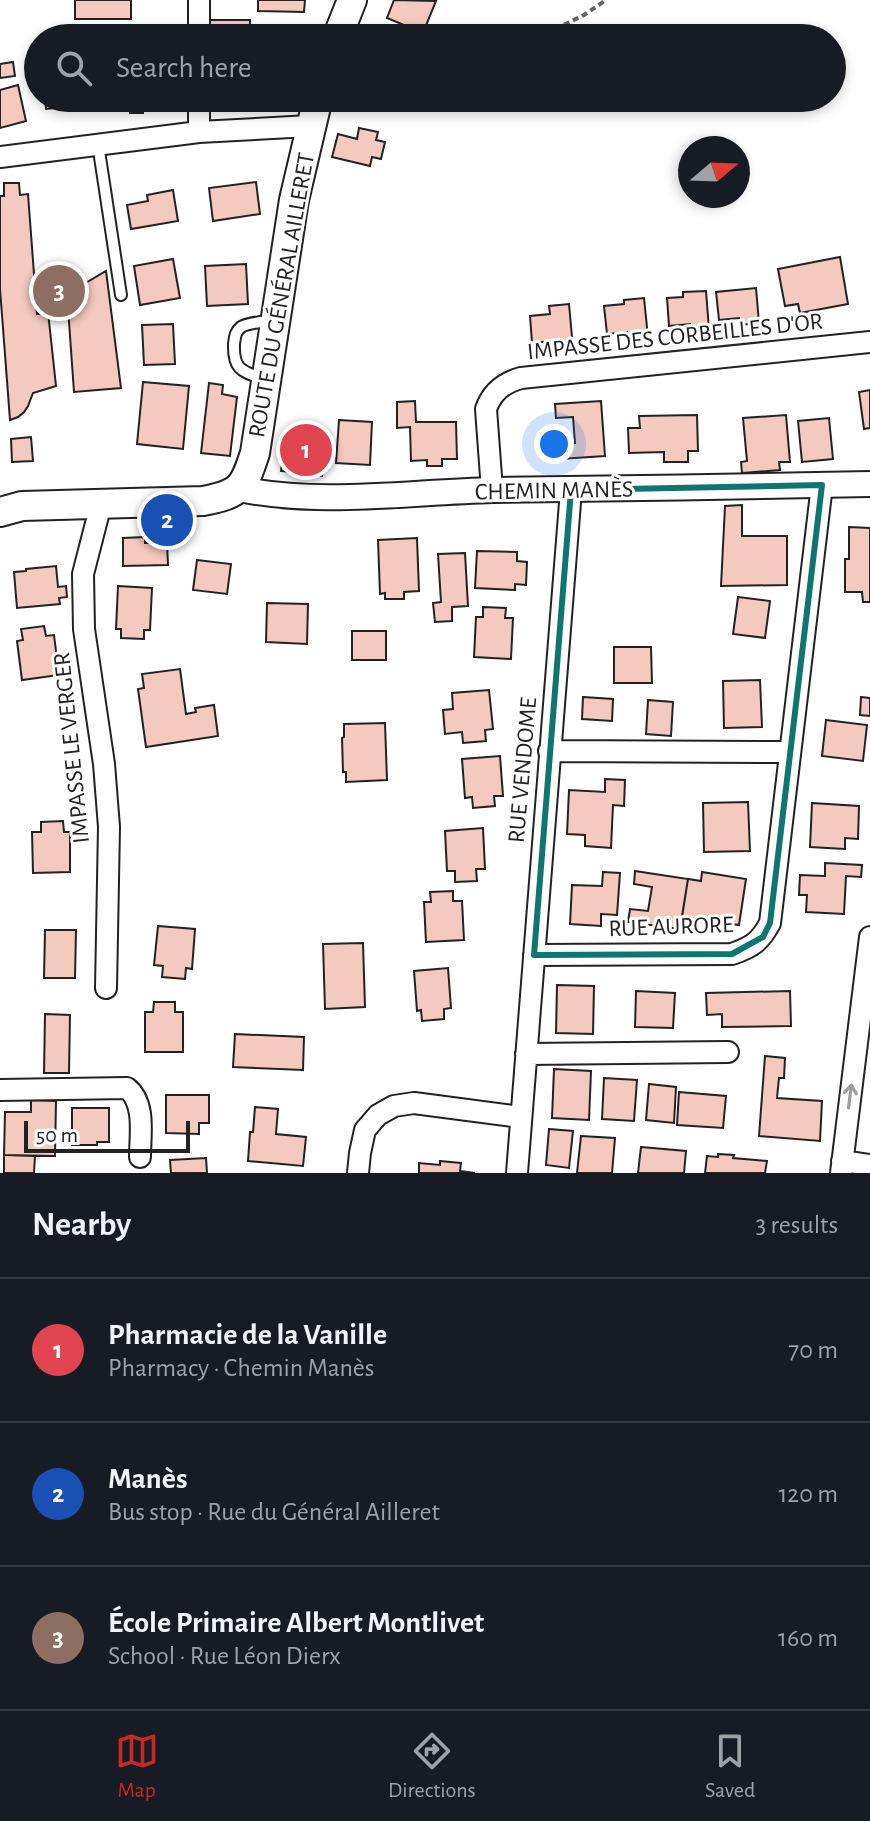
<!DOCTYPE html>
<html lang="en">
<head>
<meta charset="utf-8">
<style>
  body { margin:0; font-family:"Alegreya Sans",sans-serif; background:#242831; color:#f1f3f6 }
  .compass { position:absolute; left:678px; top:136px; width:72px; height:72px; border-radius:50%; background:#171b24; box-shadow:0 4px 12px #0003; rotate:71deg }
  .scale { position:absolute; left:24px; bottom:20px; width:166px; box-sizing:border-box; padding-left:8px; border:4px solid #222; border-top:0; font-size:22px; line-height:28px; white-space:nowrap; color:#222; -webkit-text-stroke:6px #fff; paint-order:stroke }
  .you { position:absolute; left:554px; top:444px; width:28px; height:28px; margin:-20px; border:6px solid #fff; border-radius:50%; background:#1a73e8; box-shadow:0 0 0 12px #1a73e833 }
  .badge { display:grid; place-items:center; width:52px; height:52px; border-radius:50%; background:#c62828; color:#fff; font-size:26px; font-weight:700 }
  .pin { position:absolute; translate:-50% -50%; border:4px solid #fff; box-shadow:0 2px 8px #0006 }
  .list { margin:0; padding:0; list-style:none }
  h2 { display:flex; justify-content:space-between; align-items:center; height:104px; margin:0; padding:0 32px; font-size:34px }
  h2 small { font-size:26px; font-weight:400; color:#9ea1a6 }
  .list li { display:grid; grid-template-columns:52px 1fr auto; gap:24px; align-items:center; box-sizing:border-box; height:144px; padding:0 32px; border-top:2px solid #363941 }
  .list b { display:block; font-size:30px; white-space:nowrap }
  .list p { margin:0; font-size:26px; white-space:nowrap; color:#9ea1a6 }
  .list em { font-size:26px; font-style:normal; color:#9ea1a6 }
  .icon { flex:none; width:44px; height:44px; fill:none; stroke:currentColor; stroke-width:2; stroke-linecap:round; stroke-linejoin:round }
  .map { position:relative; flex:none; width:870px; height:1173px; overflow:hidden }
  .search { position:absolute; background:#171b24; box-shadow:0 4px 12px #0003; left:24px; right:24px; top:24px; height:88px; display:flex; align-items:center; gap:20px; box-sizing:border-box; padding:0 28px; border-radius:44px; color:#9ea1a6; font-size:30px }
  .sheet { height:536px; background:#171b24 }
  nav { display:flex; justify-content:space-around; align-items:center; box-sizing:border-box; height:112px; border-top:2px solid #363941; background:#171b24; font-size:22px; color:#9ea1a6 }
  nav a { display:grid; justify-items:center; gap:4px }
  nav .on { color:#c62828 }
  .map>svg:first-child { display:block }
</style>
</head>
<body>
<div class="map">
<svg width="870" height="1173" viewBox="0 0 870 1173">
  <rect width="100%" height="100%" fill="#fff"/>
  <path fill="#f3c9c0" stroke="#222" stroke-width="2" d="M75,0H131V19H75Z
    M258,0H305L304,12L258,11Z
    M394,0L436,1L423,33L387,18Z
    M208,20H250V38H208Z
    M13,62L15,76L0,78V64Z
    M18,85L26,121L0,128V90Z
    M45,98H66L67,107L46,109Z
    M116,98H158V102L144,103L143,113H130V103H116Z
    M359,128L378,132L376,140L385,142L381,159L372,157L370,166L332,157L338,134L357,139Z
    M256,182L260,214L213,221L209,188Z
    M4,183H19L20,195L28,194L37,314L48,312L56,386L33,393L28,406L24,412L18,417L10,420L0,289V196H4Z
    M173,190L178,221L131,229L127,205L148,201L147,195Z
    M840,257L848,304L800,313L798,304L785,306L778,269Z
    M173,259L180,298L140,305L134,266Z
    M246,264L248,304L207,306L205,266Z
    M106,271L121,388L74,392L68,308L75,295L84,284Z
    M756,288L759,323L740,325L739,318L719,320L716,292Z
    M706,291L709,329L690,331V324L669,326L667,298L683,297V292Z
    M644,298L648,337L628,339L627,332L607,334L604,306L624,304V300Z
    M569,304L573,348L553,350L552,341L532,343L530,316L550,314L549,306Z
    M173,324L175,364L144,365L142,325Z
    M143,382L189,386L183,449L137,444Z
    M209,383L223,385L222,394L237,397L230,456L201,453Z
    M870,390V428L864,429L859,392Z
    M415,401L416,422H456L457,459H442V466H427V460L411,461L410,427L397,428V402Z
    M601,401L605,456L560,459L559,444L575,443L573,417L556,418L555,404Z
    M697,415L698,451H688V462H664V452L629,453L628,428H640L639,416Z
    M786,415L790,462H779L780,470L742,473L741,462L747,461L743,418Z
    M829,418L833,459L802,462L798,421Z
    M339,420L372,422L370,465L336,463Z
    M290,432L328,436L322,476L281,471L286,436H290Z
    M31,437L33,461L12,462L11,439Z
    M742,505V536H787V585L721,586L725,506Z
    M849,527L870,528V602H863L862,592H845V559H849Z
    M145,537V543L167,542L168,565L123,566V538Z
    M417,538L419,591L404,592V599H385V593L380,594L378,540Z
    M477,551L517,552V561L527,562L526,585L515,584V590L475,588Z
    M465,553L468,606L452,607V621L435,622L433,603L441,602L438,554Z
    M197,560L231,564L227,594L193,590Z
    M56,566L58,587L66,586L67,597L59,598L60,604L17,608L14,572L26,571V569Z
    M118,586L152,588L150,630H144V639L121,638V629H116Z
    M738,597L770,601L765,638L733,634Z
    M267,603L308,604L307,644L266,642Z
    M483,607L506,608L505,618H513L511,659L474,657L476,617H483Z
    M44,626L46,636L54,635L59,675L22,680L17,641L23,640L21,629Z
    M352,631H386V660H352Z
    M614,647H651L652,683H614Z
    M180,669L186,714L196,712L195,708L214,705L218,736L146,747L138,689L144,688L142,674Z
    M760,680L762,727L724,728L723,681Z
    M489,690L493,729L485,730L486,741L463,743L462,732L445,734L443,710L453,709L452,693Z
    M583,697L613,699L612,721L582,719Z
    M861,697L870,698V716L860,715Z
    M648,700L673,702L671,736L646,734Z
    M826,720L867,725L863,761L822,756Z
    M385,723L387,780L346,782V772H343L342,738L344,737V724Z
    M500,756L503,796H494L495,806L473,808L472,797L465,798L462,759Z
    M605,779L625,780L624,806L613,805L611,848L585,846V835L567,834L569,790L605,792Z
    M748,802L750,851L704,852L703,803Z
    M812,803L859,806L858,839L845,838V849L810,847Z
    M63,821L64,832H70V872L33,873L32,832H41V822Z
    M483,828L485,869H476L477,881L455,882V871H447L445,831Z
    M825,863L862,865L861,877L846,876L844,914L806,912L807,895H799L800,875L825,876Z
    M635,871L688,879L680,929L628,922L630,909L648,911L652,887L634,884Z
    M603,872L620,873L617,915L601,914V926L570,924L572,885L602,886Z
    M702,872L746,879L739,925L682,917L688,879L701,881Z
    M453,891V901H462L464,940L426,942L424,902H431L430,892Z
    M158,926L195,929L192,969L186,968L185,979L162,977L163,966L154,965Z
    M45,930H76L75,978H44Z
    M363,943L365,1007L325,1009L323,944Z
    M448,968L451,1008L444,1009V1019L422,1021L421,1010L417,1011L414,971Z
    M557,985L594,986L593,1034L556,1033Z
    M636,991L675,993L673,1028L635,1027Z
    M790,991L791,1026L722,1027V1014L707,1015L706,993Z
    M154,1002H175V1012H183V1052H145V1012H153Z
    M45,1014L70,1015L69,1073H44Z
    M235,1034L304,1037L303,1070L233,1067Z
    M765,1056L785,1058L784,1078H779L777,1098L822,1101L820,1141L759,1136Z
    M554,1069L591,1071L589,1120L552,1118Z
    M604,1078L637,1080L634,1121L602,1119Z
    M649,1084L676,1087L674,1123L646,1120Z
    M679,1092L726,1096L723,1128L677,1125Z
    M166,1095H209V1123H199V1134L166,1133Z
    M31,1100L56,1101L55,1156L4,1155L5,1112H31Z
    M255,1107L278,1109L276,1134L306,1137L303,1166L248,1161L250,1132H253Z
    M72,1108H109V1142H97V1145H72Z
    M549,1129L573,1131L569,1168L546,1165Z
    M581,1136L615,1138L612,1173H577Z
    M641,1147L686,1151L684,1173H638Z
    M718,1154L734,1155L733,1158L767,1161L765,1173H705L707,1156L718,1157Z
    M4,1155L35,1156L34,1173H4Z
    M206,1158L207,1173H171L170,1160Z
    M440,1161L461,1163L460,1171L475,1173H419V1163L440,1165Z"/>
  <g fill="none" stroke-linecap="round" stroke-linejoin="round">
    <g stroke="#222" stroke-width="14">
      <path id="service" d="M98,144L121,295
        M263,379C242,371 233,370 234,344C235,337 235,332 241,327C249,322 263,322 273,321"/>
    </g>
    <g stroke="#222" stroke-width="24">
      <path id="minor" d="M199,38V0
        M199,132V98
        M0,157L199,132L310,126
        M492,490L486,409C492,392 503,383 521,378L870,342
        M101,504L83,574L84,629L104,764L109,827L106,988
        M549,751L790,752
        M534,955L732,954C752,947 760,942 770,923L822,485
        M526,1054L728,1052
        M0,1090L127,1088C146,1103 140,1135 140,1157
        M842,1161L870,1165
        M358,1173L360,1153L365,1130L378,1115L394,1106L414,1103L520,1117
        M517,1173L571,490
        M841,1173L870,937"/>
    </g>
    <g stroke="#222" stroke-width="28">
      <path id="tertiary" d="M239,489C323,506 409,492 493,490C619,488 744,487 870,484"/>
    </g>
    <g stroke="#222" stroke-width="32">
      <path id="secondary" d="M337,38L352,0
        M0,512L22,506L203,501C241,494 244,487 255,453L294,200L318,98"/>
    </g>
    <path stroke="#646464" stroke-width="4" stroke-dasharray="6 4" stroke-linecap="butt" d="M537,38L584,15L606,0
      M341,101L354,98"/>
    <use href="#service" stroke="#fff" stroke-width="10"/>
    <use href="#minor" stroke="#fff" stroke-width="20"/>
    <use href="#tertiary" stroke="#fff" stroke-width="24"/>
    <use href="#secondary" stroke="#fff" stroke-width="28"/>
  </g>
  <defs><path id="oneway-shaft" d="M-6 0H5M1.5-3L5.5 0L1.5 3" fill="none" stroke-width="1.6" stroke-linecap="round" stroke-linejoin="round" transform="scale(2)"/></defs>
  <use stroke="#9c9c9c" href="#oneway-shaft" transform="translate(850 1096) rotate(-83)"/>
  <path fill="none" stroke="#0f766e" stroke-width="6" stroke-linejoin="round" d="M822,485L770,923L763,937L732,954L534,955L571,490Z"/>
  <g text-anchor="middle" stroke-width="6" stroke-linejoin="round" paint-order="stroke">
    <g font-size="24" fill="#222" stroke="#fff">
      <text transform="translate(281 295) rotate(-80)" y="8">ROUTE DU GÉNÉRAL AILLERET</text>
      <text transform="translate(675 336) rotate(-6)" y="8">IMPASSE DES CORBEILLES D'OR</text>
      <text transform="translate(554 490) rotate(-1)" y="8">CHEMIN MANÈS</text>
      <text transform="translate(71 748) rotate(-96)" y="8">IMPASSE LE VERGER</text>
      <text transform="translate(522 770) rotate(-85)" y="8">RUE VENDOME</text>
      <text transform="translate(671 926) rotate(-2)" y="8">RUE AURORE</text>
    </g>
  </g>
</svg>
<svg class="compass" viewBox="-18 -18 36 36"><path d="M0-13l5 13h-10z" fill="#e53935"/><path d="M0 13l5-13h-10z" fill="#9ea1a6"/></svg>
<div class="scale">50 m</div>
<div class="you"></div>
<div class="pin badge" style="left:306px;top:450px;background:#e0444e">1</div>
<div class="pin badge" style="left:167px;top:520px;background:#1a4fb4">2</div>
<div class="pin badge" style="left:59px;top:291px;background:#8d6e63">3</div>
<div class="search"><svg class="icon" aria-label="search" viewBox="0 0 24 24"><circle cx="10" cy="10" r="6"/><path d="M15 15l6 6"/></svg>Search here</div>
</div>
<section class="sheet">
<h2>Nearby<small>3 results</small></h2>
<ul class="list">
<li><span class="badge" style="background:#e0444e">1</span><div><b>Pharmacie de la Vanille</b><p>Pharmacy · Chemin Manès</p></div><em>70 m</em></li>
<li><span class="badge" style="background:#1a4fb4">2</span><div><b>Manès</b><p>Bus stop · Rue du Général Ailleret</p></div><em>120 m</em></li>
<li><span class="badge" style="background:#8d6e63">3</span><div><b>École Primaire Albert Montlivet</b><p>School · Rue Léon Dierx</p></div><em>160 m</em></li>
</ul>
</section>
<nav>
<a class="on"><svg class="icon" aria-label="map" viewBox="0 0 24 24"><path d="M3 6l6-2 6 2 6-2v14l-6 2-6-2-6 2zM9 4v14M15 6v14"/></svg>Map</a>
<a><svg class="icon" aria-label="directions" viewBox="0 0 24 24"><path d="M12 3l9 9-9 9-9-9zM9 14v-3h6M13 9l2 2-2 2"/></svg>Directions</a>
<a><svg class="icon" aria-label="saved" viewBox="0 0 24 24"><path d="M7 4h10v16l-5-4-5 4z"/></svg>Saved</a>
</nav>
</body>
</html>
